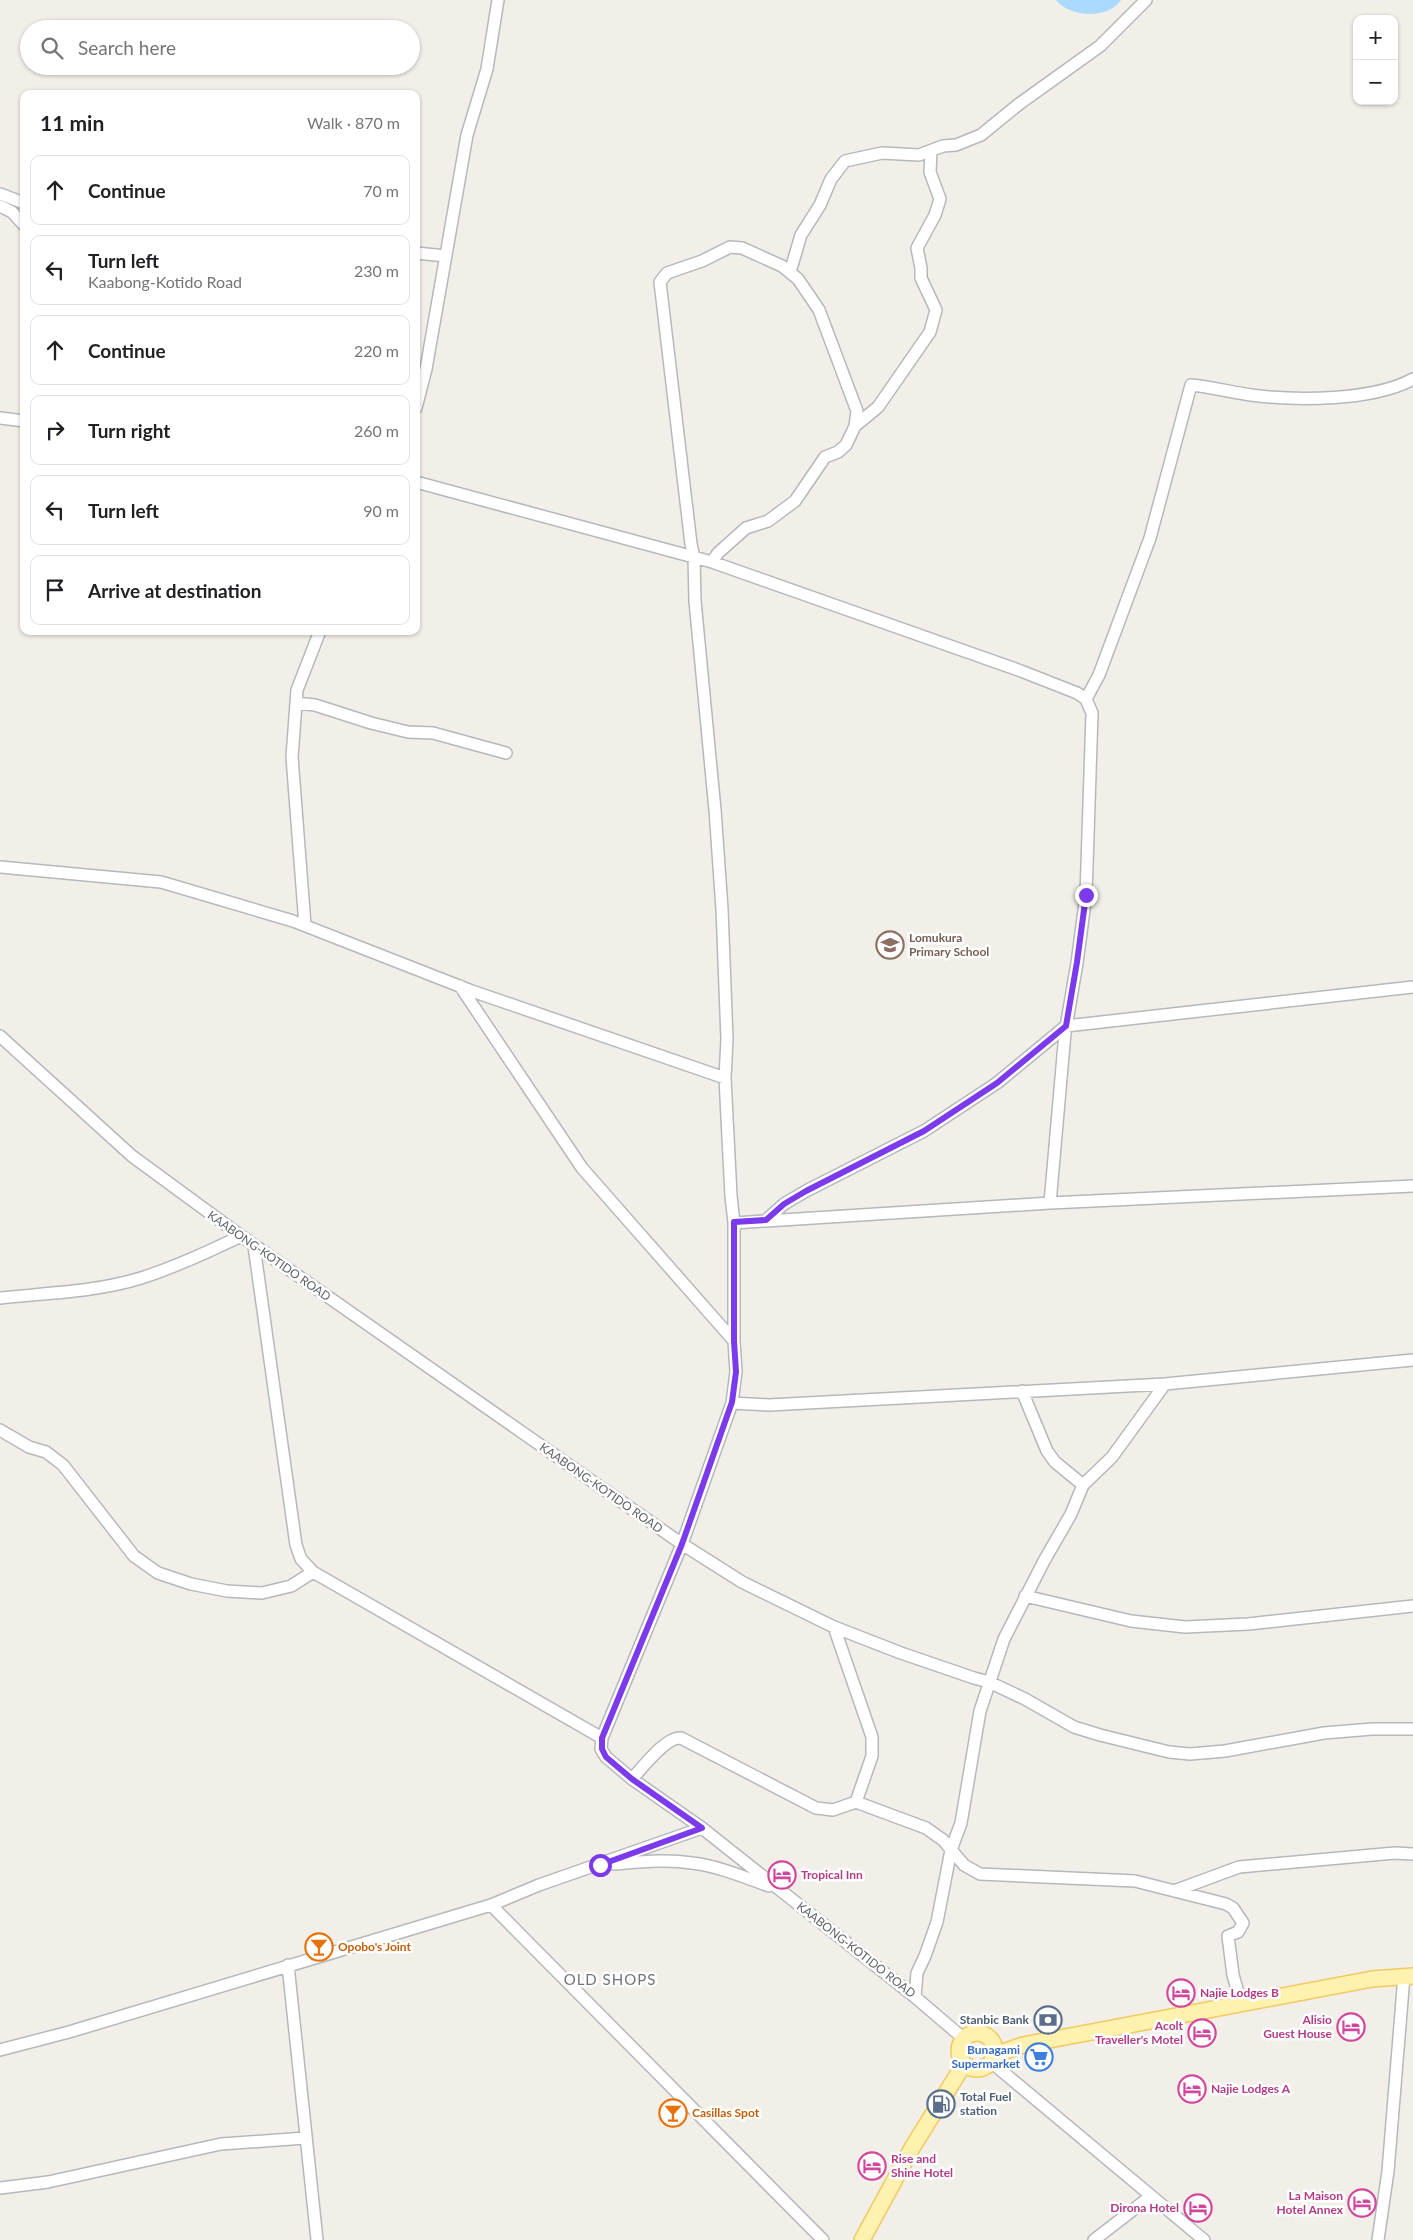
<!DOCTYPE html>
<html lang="en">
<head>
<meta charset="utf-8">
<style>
  body { margin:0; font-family:Lato,sans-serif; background:#f2f2f2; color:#202124 }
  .controls { position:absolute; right:15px; top:15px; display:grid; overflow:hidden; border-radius:10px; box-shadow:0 1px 4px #0004 }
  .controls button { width:45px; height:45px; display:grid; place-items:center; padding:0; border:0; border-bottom:1px solid #e0e0e0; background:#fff; color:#202124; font:25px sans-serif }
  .stop { position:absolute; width:15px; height:15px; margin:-11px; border:4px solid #7c3aed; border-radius:50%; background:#fff }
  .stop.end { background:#7c3aed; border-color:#fff; box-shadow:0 1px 5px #0008 }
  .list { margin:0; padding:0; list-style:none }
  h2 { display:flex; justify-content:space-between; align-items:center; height:65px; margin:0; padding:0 20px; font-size:21px }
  h2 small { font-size:16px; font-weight:400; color:#757577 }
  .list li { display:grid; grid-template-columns:32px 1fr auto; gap:15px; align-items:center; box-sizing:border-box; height:70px; margin:0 10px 10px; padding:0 10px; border:1px solid #e0e0e0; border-radius:10px }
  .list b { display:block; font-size:19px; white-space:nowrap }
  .list p { margin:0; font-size:16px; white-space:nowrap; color:#757577 }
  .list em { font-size:16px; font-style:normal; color:#757577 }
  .icon { flex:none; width:28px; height:28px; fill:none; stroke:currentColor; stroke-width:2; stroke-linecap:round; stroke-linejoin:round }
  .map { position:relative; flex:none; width:1413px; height:2240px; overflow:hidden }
  .search { position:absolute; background:#fff; box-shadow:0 1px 4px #0004; left:20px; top:20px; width:400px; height:55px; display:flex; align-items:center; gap:12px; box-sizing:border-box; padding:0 18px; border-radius:28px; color:#757577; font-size:19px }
  .panel { position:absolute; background:#fff; box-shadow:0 1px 4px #0004; left:20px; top:90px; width:400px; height:545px; border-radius:10px }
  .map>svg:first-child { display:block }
</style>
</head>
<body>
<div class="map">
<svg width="1413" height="2240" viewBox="0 0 1413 2240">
  <rect width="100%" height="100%" fill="#f1efe8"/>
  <path fill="#aadaff" d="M1056,0H1121C1109,19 1070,18 1056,0Z"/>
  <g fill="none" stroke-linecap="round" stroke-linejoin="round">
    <g stroke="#b5b8bc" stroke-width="14">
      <path id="minor" d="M0,194L24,203
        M0,206L12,212L24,225
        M416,253L446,256
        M790,272L801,235L820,205L831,179L845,161L882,153L919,155L943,146L956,145L981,135L1019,104L1100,46L1146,0
        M416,408L426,369L467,135L487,69L498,0
        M0,418L24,421
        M855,426L878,407L930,332L936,310L921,278V268L917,248L935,215L940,199L930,172L931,152
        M416,482L712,562L1021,671L1077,693L1086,699L1092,713L1086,895L1077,963L1065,1033L1050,1203
        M712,562L718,553L746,528L768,521L795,501L825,457L838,452L846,445L855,426L857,411L819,310L798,279L782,266L742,248L730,247L702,261L667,273L660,282L691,544L694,557L695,601L715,810L722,909L727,1039L725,1078L731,1196L734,1223V1341L736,1372L732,1403L682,1544L742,1582L834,1627L901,1653L974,1678L989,1682L1025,1699L1074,1727L1100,1735L1169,1752L1190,1754L1225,1751L1324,1733L1372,1729H1413
        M1086,699L1099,675L1150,538L1191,385C1211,387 1231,392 1251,395C1296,401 1373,401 1413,379
        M296,703L315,705L371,723L408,732L433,733L506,753
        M0,867L161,882L293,921L472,991L725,1078
        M305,925L292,757L297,690L320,631
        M460,986L582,1168L734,1341
        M0,1036L132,1156L241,1236L682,1544L602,1738L601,1749L606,1757L632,1779L702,1828L915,1997L963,2038
        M765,1221L784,1204L806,1191L924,1131L997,1083L1066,1026L1413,987
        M734,1223L1050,1203L1413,1186
        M254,1246L296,1545L301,1559L313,1572L602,1738
        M0,1298C47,1293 96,1292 141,1278C176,1267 208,1252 241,1236
        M1022,1391L1047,1451L1055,1462L1083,1485
        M732,1403L769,1405L1165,1384L1413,1360
        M0,1430L29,1447L46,1452L63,1465L134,1556L158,1573L191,1584L227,1591L262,1593L291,1586L313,1572
        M1025,1596L1131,1621L1185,1627L1248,1624L1413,1606
        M834,1627L872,1737V1756L856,1802
        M632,1779C642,1768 666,1736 681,1738L816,1808L833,1810L856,1802L926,1828L943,1840L964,1865L980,1874L1135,1881L1226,1904L1233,1908L1243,1923L1238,1932L1228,1936L1233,1975L1241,2003
        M614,1864C640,1862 666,1859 692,1863C718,1866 744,1877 769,1886
        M1174,1891L1239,1867L1395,1853L1413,1854
        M491,1905L823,2240
        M288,1965L317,2240
        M915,1997L917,1973L925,1956L937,1922L951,1850L961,1823L980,1711L1004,1639L1044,1561L1071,1514L1083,1485L1112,1457L1165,1384
        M0,2050L69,2032L491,1905L539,1885L702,1828
        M991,2062L1204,2240
        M0,2188L48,2182L221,2144L305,2138
        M1094,2240L1151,2196
        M1378,2240L1388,2171L1404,1976"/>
    </g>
    <g stroke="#f2c960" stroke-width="18">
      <path id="major" d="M959 2051a18 18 0 1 1 36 0a18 18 0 1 1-36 0Z
        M995,2055L1023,2045L1372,1979L1413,1976
        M862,2240L912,2148L964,2064"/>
    </g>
    <use href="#minor" stroke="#fff" stroke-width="11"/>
    <use href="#major" stroke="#fff2af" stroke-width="15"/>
  </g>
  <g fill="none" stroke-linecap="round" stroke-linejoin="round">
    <path stroke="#7c3aed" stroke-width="6" d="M600,1865L702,1828L632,1779L606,1757L602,1749V1738L682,1544L732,1402L736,1372L734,1341V1222L766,1220L784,1204L806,1191L924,1131L997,1083L1066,1026L1077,962L1086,895"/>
  </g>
  <defs>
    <g id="school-ring" transform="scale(1.4375)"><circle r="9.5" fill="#fff" stroke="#8d6e63" stroke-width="1.5"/><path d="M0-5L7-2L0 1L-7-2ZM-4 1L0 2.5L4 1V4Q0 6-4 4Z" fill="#8d6e63"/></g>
    <g id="hotel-ring" transform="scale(1.4375)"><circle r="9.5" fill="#fff" stroke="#d1479c" stroke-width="1.5"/><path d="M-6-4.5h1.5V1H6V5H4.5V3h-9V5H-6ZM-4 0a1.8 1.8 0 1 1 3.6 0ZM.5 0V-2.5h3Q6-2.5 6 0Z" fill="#d1479c"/></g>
    <g id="bar-ring" transform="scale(1.4375)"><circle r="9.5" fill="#fff" stroke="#e8710a" stroke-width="1.5"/><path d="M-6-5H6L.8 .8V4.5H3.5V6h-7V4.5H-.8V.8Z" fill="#e8710a"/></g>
    <g id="bank-ring" transform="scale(1.4375)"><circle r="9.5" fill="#fff" stroke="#5c6f8a" stroke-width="1.5"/><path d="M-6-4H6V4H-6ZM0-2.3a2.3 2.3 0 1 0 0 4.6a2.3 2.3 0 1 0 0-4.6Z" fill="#5c6f8a"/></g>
    <g id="supermarket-ring" transform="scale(1.4375)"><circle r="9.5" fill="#fff" stroke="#3f7fe0" stroke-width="1.5"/><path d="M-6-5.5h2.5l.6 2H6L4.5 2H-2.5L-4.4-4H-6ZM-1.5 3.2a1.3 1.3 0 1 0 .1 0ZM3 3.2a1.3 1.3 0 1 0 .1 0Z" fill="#3f7fe0"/></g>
    <g id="fuel-ring" transform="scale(1.4375)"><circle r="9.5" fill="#fff" stroke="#5c6f8a" stroke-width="1.5"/><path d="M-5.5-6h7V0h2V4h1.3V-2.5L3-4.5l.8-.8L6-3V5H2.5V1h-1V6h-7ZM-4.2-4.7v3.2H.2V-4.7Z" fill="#5c6f8a"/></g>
  </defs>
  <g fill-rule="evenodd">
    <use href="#school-ring" x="890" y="945"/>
    <use href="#hotel-ring" x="782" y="1875"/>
    <use href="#bar-ring" x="319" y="1947"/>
    <use href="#hotel-ring" x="1181" y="1993"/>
    <use href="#bank-ring" x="1048" y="2020"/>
    <use href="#hotel-ring" x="1351" y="2027"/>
    <use href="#hotel-ring" x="1202" y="2033"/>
    <use href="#supermarket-ring" x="1039" y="2057"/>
    <use href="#hotel-ring" x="1192" y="2089"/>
    <use href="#fuel-ring" x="941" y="2104"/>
    <use href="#bar-ring" x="673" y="2113"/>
    <use href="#hotel-ring" x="872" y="2166"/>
    <use href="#hotel-ring" x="1362" y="2203"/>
    <use href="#hotel-ring" x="1198" y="2208"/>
  </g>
  <g text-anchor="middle" stroke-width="5" stroke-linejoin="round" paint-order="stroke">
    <g font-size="12" font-weight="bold" fill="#785e54" stroke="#fff" text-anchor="start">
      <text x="909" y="942">Lomukura<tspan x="909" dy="14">Primary School</tspan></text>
    </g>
    <g font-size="12" fill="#5f6368" stroke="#fff">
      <text transform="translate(269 1256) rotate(35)" y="4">KAABONG-KOTIDO ROAD</text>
      <text transform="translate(601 1488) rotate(35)" y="4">KAABONG-KOTIDO ROAD</text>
      <text transform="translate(856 1950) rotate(38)" y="4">KAABONG-KOTIDO ROAD</text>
    </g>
    <g font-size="12" font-weight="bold" fill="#b23c85" stroke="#fff" text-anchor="start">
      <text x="801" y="1879">Tropical Inn</text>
      <text x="1200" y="1997">Najie Lodges B</text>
      <text x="1332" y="2024" text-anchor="end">Alisio<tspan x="1332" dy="14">Guest House</tspan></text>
      <text x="1183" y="2030" text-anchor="end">Acolt<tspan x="1183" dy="14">Traveller's Motel</tspan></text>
      <text x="1211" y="2093">Najie Lodges A</text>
      <text x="891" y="2163">Rise and<tspan x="891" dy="14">Shine Hotel</tspan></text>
      <text x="1343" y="2200" text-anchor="end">La Maison<tspan x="1343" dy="14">Hotel Annex</tspan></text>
      <text x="1179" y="2212" text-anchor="end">Dirona Hotel</text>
    </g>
    <g font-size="12" font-weight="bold" fill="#c56008" stroke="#fff" text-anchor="start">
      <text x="338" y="1951">Opobo's Joint</text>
      <text x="692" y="2117">Casillas Spot</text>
    </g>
    <g font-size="12" font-weight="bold" fill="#4e5e75" stroke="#fff" text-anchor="end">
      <text x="1029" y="2024">Stanbic Bank</text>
      <text x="960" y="2101" text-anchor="start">Total Fuel<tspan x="960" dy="14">station</tspan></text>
    </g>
    <g font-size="12" font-weight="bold" fill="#366cbe" stroke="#fff" text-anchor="end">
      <text x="1020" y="2054">Bunagami<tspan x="1020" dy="14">Supermarket</tspan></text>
    </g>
    <g font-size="15" letter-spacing="1" fill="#70757a" stroke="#fff">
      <text x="610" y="1985">OLD SHOPS</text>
    </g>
  </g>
</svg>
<div class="controls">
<button>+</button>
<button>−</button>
</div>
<div class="stop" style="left:600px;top:1865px"></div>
<div class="stop end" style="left:1086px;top:895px"></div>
<div class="search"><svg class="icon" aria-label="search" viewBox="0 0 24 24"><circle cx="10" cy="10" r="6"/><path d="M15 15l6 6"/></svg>Search here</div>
<section class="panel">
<h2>11 min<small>Walk · 870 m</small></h2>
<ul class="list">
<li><svg class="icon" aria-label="ahead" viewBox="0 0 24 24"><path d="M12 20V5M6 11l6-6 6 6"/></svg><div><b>Continue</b></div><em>70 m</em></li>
<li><svg class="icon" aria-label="left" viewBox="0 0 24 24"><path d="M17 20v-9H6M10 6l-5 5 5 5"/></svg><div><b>Turn left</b><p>Kaabong-Kotido Road</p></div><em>230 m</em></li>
<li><svg class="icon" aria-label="ahead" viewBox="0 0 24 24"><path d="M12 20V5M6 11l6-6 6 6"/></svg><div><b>Continue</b></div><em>220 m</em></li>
<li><svg class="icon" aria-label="right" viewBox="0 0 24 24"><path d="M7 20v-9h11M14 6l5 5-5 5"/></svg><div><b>Turn right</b></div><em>260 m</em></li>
<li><svg class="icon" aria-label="left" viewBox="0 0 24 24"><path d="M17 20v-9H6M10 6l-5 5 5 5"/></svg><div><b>Turn left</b></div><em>90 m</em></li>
<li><svg class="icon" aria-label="arrive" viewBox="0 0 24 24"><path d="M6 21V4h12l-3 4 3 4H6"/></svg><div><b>Arrive at destination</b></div></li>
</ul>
</section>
</div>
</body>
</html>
